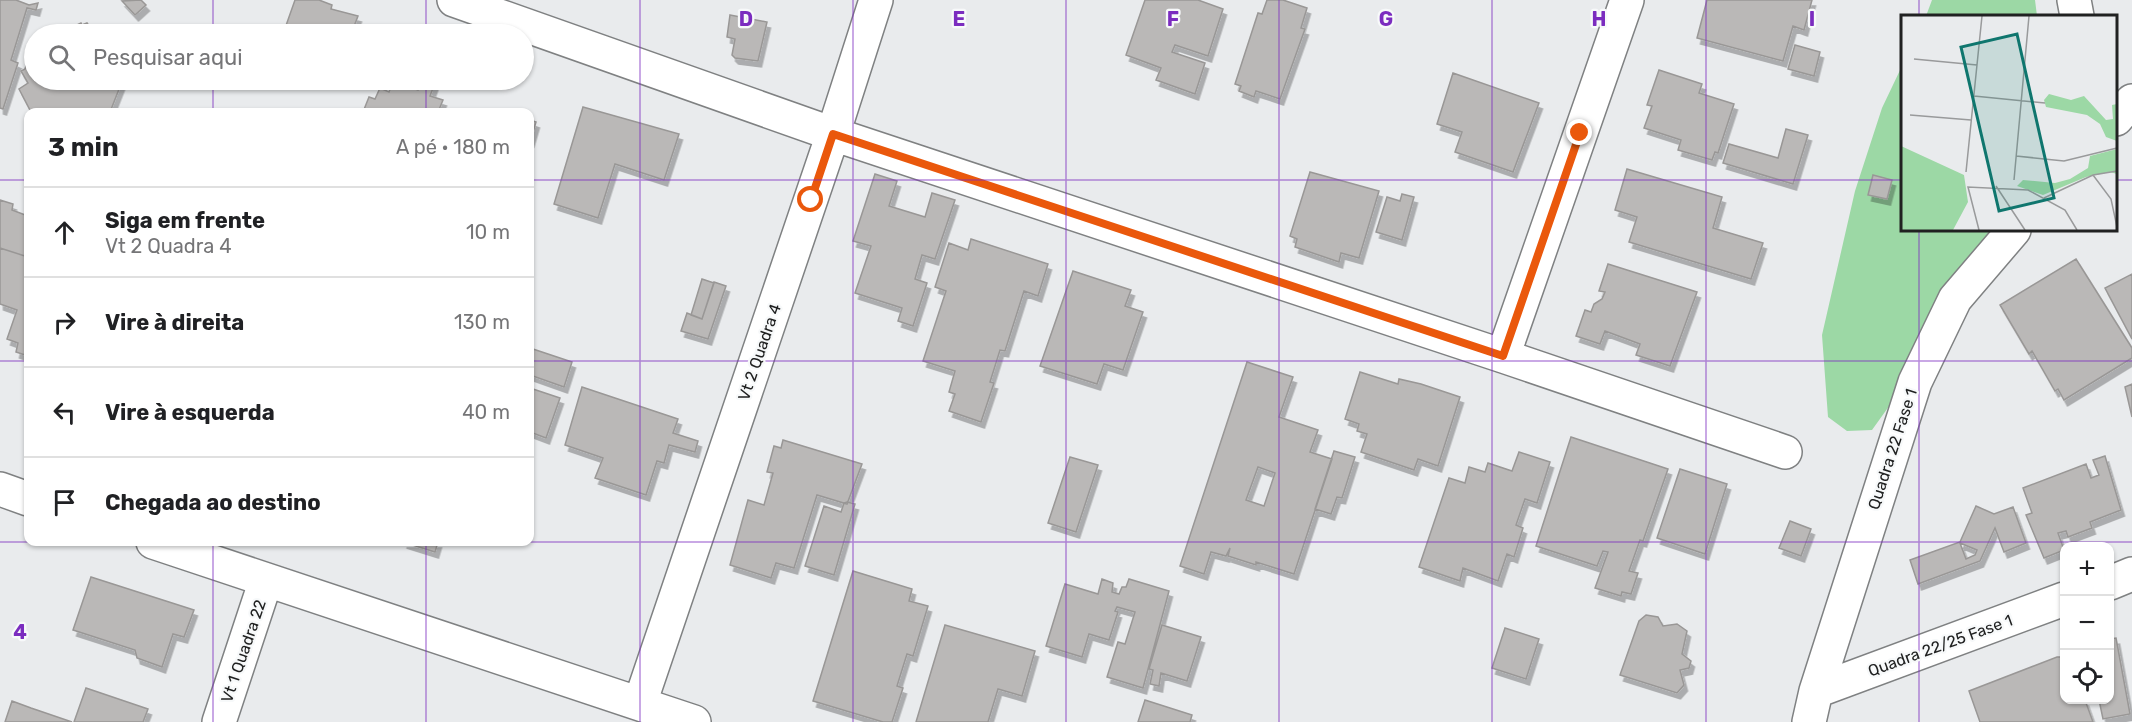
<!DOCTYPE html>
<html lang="pt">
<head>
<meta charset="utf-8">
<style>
  body { margin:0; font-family:Rubik,sans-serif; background:#f6f6f6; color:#202124 }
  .controls { position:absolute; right:18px; bottom:18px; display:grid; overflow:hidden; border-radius:12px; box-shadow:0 2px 4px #0004 }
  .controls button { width:54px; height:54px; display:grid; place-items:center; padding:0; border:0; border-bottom:2px solid #e0e0e0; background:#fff; color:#202124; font:30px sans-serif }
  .stop { position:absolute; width:18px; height:18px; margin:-14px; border:4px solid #ea580c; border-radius:50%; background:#fff }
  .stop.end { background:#ea580c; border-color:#fff; box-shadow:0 2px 6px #0008 }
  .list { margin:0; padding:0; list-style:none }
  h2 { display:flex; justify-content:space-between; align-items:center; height:78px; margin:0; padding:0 24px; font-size:26px }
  h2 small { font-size:20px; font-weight:400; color:#757577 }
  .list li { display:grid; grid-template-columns:39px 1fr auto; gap:18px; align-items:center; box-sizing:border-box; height:90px; padding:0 24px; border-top:2px solid #e0e0e0 }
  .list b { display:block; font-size:22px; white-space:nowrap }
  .list p { margin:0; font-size:20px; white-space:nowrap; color:#757577 }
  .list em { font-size:20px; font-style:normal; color:#757577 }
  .icon { flex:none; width:33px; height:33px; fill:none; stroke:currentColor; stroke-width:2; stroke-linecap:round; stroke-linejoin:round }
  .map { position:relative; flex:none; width:2132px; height:722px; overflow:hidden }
  .search { position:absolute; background:#fff; box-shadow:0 2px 4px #0004; left:24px; top:24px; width:510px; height:66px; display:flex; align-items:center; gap:15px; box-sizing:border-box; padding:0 21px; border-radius:33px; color:#757577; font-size:22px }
  .panel { position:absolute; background:#fff; box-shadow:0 2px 4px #0004; left:24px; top:108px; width:510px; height:438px; border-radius:12px }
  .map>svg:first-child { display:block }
</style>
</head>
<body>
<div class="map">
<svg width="2132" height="722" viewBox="0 0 2132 722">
  <defs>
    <filter id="shadow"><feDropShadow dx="3.5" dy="6" stdDeviation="0" flood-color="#0004"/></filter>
  </defs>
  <rect width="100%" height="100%" fill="#e9ebed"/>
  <path fill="#9cd8a5" d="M1932,0H2035L2037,16H1926Z
    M1902,66V230H2009L1988,268L1872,430L1847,431L1828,417L1822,335L1855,191L1882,108Z"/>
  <path fill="#bab8b7" stroke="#999796" stroke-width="1.5" fill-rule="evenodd" filter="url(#shadow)" d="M0,0H16L29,5L38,3L36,10L27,8L11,60L18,63L3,109L0,108Z
    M141,0L146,5L135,15L122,1Z
    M295,0H319L332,5L331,9L358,16L351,34H283Z
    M1145,0H1198L1223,9L1208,56L1175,45L1172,52L1205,63L1195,94L1156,80L1161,68L1126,55Z
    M1267,0H1283L1307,8L1301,28L1305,29L1280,99L1256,91L1254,97L1239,91L1241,86L1235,84L1258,13L1262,14Z
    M1707,0H1812L1804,30L1793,26L1783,61L1697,38Z
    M730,15L767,22L758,61L735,58L732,55L735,39L727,37Z
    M81,23L82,25L87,23L95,34H58Z
    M1795,45L1820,52L1814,76L1788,69Z
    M34,46V80H118L121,84L110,112H31L19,89L28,83L21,71L25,69L29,56L26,50Z
    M1659,70L1702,84L1699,93L1734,104L1718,153L1715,152L1712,160L1678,150L1681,140L1644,128L1652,106L1647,105Z
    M1453,73L1539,103L1513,172L1455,152L1462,132L1437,124Z
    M421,80H436L430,96L443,100L438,112H363L369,97L375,99L380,88L389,92L393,81L418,90Z
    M583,107L679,134L664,180L615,164L598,218L554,204Z
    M530,120L536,122L530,142Z
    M1786,129L1808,135L1793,184L1723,163L1729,144L1778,158Z
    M1627,169L1722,197L1713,228L1763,243L1751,279L1629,242L1637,217L1615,210Z
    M1310,172L1379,191L1359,258L1341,253L1339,262L1295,247L1297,239L1290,236Z
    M875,174L897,181L889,206L925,217L932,193L955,200L935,259L922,255L915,279L927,283L913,326L898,321L902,308L855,293L871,246L853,241Z
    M1873,175L1892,180L1887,199L1868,195Z
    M1402,194L1414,197L1402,240L1376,232L1387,197L1400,201Z
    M0,200L13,204L12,210L28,216V257L0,248Z
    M971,239L1048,264L1038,296L1024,291L1005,351L1000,350L990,382L994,383L981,422L949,411L955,394L949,392L955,371L923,361L946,291L935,287L949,243L968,250Z
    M0,248L28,257V356L16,352L18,343L7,339L17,310L0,304Z
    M2076,259L2132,348V358L2064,400L2058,389L2055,391L2032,351L2029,354L2000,305Z
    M1608,264L1697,292L1670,366L1636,355L1640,344L1605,331L1600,344L1576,336L1585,310L1591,312L1594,304L1602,299L1605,292L1599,291Z
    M1073,271L1131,290L1125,306L1143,312L1123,370L1104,364L1097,384L1040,366Z
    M2132,274V339L2105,288Z
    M702,279L714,283L702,319L691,315Z
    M714,282L726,286L708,339L681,331L687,313L702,319Z
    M530,348L572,362L564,387L530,375Z
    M1247,362L1293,377L1279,417L1318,430L1310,452L1332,459L1294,574L1256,562V565L1228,556L1230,548L1226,556L1211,552L1204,574L1180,566ZM1258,467L1275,473L1264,506L1246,500Z
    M1360,372L1398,384L1399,379L1421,384L1460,397L1438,466L1418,459L1414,470L1361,452L1367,434L1357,431L1359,424L1345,419Z
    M2132,384V417L2125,387Z
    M582,387L678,419L673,433L698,441L695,452L669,445L664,463L657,461L646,495L595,478L603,458L565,445Z
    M530,388L560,398L546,438L530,432Z
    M1571,437L1668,469L1643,541L1640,540L1629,571L1638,573L1631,594L1622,592L1621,596L1595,588L1608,552L1603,551L1597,566L1536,546Z
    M783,440L862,464L847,504L817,495L794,568L776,563L771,578L730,565L748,500L764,505L773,473L767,472L774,446L781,448Z
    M1334,451L1355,457L1342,498L1337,497L1331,514L1315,509Z
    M1519,452L1550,462L1537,503L1525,499L1516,525L1523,528L1514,557L1507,554L1498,581L1463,568L1460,581L1419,567L1449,478L1465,483L1469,467L1485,472L1488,463L1512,471Z
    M2105,456L2121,510L2090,522L2092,528L2068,537L2066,531L2058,533L2064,550L2044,558L2026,515L2032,513L2023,488L2086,464L2091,478L2099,475L2093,460Z
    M1070,457L1098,465L1076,532L1048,523Z
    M1680,469L1727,484L1705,554L1657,538Z
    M847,502L855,504L834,575L805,566L824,506L841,512L844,503Z
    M1976,506L1994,514L2013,507L2026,543L2004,552L1995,528L1980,561L1918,584L1910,560L1960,542ZM1960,543L1977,550L1975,555L1966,559Z
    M1790,521L1811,529L1801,556L1779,548Z
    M403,542H438L435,552Z
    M853,571L912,589L909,601L928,606L913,656L907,654L897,686L903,688L892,722H883L813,701Z
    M91,577L194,610L184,637L173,634L162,667L137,658L135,650L73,630Z
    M1102,579L1113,583L1112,592L1119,594L1122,587H1126L1129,579L1169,591L1143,688L1107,677L1118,642L1125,644L1135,612L1117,607L1115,611L1118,612L1109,640L1089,634L1082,657L1046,646L1065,584L1098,594Z
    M1646,615L1658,617L1663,626L1677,624L1687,631L1682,654L1691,661L1689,668L1680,670L1684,685L1677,693L1620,675L1639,621Z
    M945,625L1035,651L1022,696L998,689L988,722H916Z
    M1162,625L1201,637L1187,681L1161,673L1159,686L1150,684L1153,670L1149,669Z
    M1505,628L1539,639L1526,679L1492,668Z
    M2116,638L2130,714L2103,719L2099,700H2110V639Z
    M2057,657H2064V700H2085L2093,722H1980L1969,691Z
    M86,688L148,709L143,722H74Z
    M1145,700L1192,715L1190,722H1138Z
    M12,701L31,708L72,722H5Z"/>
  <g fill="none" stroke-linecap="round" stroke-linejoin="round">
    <g stroke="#7f8182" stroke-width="36">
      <path id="street" d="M454,0L833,134L1503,356L1785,452
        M2074,0L2077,16
        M2116,119L2132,101
        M1503,356L1627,0
        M0,489L28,499
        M153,542L694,722
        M2110,583L2132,574
        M1816,691L2064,599
        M640,703L833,134L876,0
        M219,722L266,580
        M1809,722L1816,691L1915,382L1955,299L2014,230"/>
    </g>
    <use href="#street" stroke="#fff" stroke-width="33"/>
  </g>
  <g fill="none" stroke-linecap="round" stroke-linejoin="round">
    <path stroke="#ea580c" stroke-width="8" d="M811,200L833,134L1503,356L1580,133"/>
  </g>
  <path fill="none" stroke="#7b2cbf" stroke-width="1.5" stroke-opacity="0.55" d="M213,0V34M426,0V34M640,0V722M853,0V722M1066,0V722M1279,0V722M1492,0V722M1706,0V722M1919,0V16M213,80V112M426,80V112M0,180H28M530,180H1902M2116,180H2132M1919,230V722M0,361H28M530,361H2132M0,542H28M28,542H530M213,542V722M426,542V722M530,542H2132"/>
  <g text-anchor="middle" stroke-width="4.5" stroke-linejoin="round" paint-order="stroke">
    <g font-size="16" fill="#202121" stroke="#f7f9fa">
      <text transform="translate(759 352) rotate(-71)" y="6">Vt 2 Quadra 4</text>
      <text transform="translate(1892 449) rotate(-72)" y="6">Quadra 22 Fase 1</text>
      <text transform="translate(1940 645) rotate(-20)" y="6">Quadra 22/25 Fase 1</text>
      <text transform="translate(243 651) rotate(-71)" y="6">Vt 1 Quadra 22</text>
    </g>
  </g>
  <g transform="translate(1901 15)">
    <rect width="216" height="216" fill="#e9ebed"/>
    <path d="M148,79L170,85L183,81L205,105L212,104L211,90L216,89V126L205,122L199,109L186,100L145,92L143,85ZM0,131L63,160L67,187L52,215H0ZM216,134V159L209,157L185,162L142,180L116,171L122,165L154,168L169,164L187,153L189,141Z" fill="#9cd8a5"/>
    <path fill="none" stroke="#999a9b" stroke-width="1.5" d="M13,44L76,50M73,81L144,88M9,100L70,105M115,141L163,146L216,133M65,157L81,1M192,160L210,184L216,212M113,165L128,1M95,171L124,215M143,183L192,160L216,156M78,215L67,172L127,175L164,195L176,215"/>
    <path fill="#0f766e" fill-opacity="0.15" stroke="#0f766e" stroke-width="3" d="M116,19L153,183L98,196L60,32Z"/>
    <rect width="216" height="216" fill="none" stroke="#202121" stroke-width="3"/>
  </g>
  <g font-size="20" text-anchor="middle" font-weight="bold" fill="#7b2cbf" stroke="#f7f9fa" stroke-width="4.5" stroke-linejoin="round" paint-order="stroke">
    <text x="746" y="26">D</text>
    <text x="959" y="26">E</text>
    <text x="1173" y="26">F</text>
    <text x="1386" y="26">G</text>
    <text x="1599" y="26">H</text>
    <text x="1812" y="26">I</text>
    <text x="20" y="639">4</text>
  </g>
</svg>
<div class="controls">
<button>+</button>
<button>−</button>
<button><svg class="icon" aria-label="locate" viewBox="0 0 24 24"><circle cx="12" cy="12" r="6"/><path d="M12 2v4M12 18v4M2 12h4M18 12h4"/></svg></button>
</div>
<div class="stop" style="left:811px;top:200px"></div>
<div class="stop end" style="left:1580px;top:133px"></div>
<div class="search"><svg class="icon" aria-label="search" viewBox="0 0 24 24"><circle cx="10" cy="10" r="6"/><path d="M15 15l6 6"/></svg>Pesquisar aqui</div>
<section class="panel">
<h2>3 min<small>A pé · 180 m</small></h2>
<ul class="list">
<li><svg class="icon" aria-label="ahead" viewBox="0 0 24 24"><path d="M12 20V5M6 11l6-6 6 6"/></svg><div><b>Siga em frente</b><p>Vt 2 Quadra 4</p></div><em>10 m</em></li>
<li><svg class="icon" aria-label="right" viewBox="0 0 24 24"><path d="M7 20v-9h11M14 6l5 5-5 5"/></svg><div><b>Vire à direita</b></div><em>130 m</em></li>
<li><svg class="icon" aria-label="left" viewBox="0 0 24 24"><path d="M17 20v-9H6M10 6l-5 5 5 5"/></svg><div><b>Vire à esquerda</b></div><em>40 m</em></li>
<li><svg class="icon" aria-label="arrive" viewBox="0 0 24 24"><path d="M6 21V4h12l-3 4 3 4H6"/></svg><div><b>Chegada ao destino</b></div></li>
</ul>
</section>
</div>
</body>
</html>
